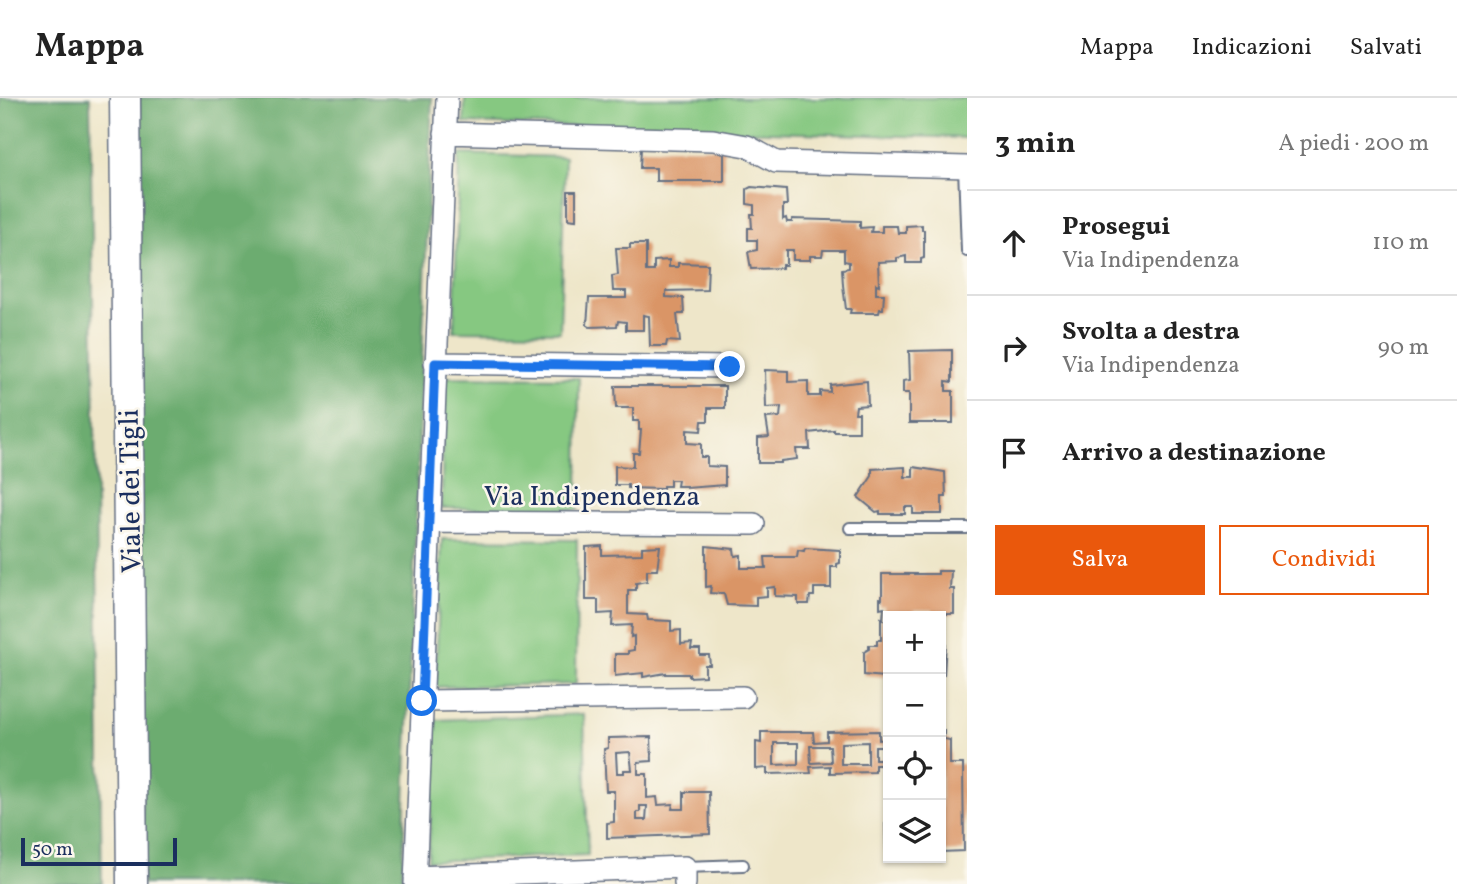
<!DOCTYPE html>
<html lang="it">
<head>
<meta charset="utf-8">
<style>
  body { margin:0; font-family:Vollkorn,serif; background:#f6f6f6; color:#222 }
  .controls { position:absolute; right:21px; bottom:21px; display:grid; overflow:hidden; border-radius:0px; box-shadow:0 2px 5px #0004 }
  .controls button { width:63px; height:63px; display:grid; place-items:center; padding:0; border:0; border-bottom:2px solid #e0e0e0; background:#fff; color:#222; font:35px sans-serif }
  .scale { position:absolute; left:21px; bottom:18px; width:156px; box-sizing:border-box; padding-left:7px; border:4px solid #1b2f5e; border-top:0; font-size:19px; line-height:24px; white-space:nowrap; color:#1b2f5e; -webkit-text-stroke:5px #fbf7ec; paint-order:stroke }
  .stop { position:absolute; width:21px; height:21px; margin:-16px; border:5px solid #1a73e8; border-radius:50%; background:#fff }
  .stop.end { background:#1a73e8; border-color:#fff; box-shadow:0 2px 7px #0008 }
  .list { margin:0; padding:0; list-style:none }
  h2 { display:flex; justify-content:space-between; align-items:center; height:91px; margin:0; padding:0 28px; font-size:30px }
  h2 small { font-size:23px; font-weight:400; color:#767676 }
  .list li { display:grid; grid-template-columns:46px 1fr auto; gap:21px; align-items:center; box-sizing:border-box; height:105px; padding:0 28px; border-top:2px solid #e0e0e0 }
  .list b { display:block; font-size:26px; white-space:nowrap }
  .list p { margin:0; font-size:23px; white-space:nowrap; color:#767676 }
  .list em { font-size:23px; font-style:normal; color:#767676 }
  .actions { display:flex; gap:14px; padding:21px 28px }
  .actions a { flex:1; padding:16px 0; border:2px solid #ea580c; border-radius:0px; text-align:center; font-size:24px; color:#ea580c }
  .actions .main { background:#ea580c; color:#fff }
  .icon { flex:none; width:38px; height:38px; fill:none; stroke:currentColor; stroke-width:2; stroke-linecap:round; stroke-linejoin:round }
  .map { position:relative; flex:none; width:967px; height:786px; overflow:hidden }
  header { display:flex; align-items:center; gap:42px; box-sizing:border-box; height:98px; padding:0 35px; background:#fff; border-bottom:2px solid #e0e0e0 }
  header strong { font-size:33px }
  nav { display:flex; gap:38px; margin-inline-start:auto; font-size:24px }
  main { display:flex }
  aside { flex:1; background:#fff }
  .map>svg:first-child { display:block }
</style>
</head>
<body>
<header>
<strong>Mappa</strong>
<nav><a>Mappa</a><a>Indicazioni</a><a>Salvati</a></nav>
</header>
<main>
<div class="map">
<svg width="967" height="786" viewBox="0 0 967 786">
  <rect width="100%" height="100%" fill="#fbf7ec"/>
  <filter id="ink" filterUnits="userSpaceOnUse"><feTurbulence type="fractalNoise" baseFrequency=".0143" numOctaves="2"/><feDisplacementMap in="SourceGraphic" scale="14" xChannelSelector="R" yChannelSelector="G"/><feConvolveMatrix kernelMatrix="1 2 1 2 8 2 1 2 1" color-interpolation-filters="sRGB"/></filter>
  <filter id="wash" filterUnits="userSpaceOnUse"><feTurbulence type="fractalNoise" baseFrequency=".00686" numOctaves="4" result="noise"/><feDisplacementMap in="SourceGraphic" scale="28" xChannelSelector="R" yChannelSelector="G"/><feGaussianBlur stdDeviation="1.57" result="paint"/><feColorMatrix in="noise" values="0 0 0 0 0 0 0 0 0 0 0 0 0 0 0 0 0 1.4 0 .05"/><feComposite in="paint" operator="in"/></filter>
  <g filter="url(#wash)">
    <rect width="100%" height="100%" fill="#eee6c9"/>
    <path fill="#86c881" stroke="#507c70" stroke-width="2" d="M465,0H967V40L464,25Z
      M459,56L565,59L560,234L454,233Z
      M443,279L579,280L578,412L442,410Z
      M442,441L577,442L576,586L435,589Z
      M584,616L588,757L428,763L436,622Z"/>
    <path fill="#6cac6f" stroke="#446e66" stroke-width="2" d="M0,0H90L102,786H0Z
      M139,0H432L402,786H142Z"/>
    <g id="blocks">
      <path fill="#da9566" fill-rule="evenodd" d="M641,50H724V83H656V70H640Z
        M751,89L786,92L787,107H783V121L786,120L787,124H792V121L860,123V130L872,129L871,134H882V128H897L898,135H906V128L922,127V132H924V160L921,161V165H906V158L897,160V163L878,164L879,187L876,186V196H884L883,211H880L879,215H850L851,211H846L843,187L842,171L849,170V164L844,163V152H823L822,158H810V162H793V152H786V167H782V170L751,171L748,154L757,152V142H748V130H752L751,116H754V107L747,106V91Z
        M568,93H576V122L568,121Z
        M630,146H646V173H654V163L669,162V169H678V165L708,166L707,192L666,193V199L683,200L684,216H677L680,244L667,243L666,248H650L649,218L643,217V232H626V224L618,223L617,228L590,229L587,227L589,200H626V193H613L612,178L618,177L616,150H630Z
        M952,252V284L946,283V293H953V325H909V295H903V283L910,282L909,253Z
        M765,272L788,273V284L808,283V298H820V293L830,294V287L867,283L868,307L856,308L855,315H859V334H834V332L809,335L810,351H796L797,361L781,363V365H758V340L769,339L766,320L780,319L781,309L766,310Z
        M615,288H725V310H708V323H702L701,333L687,332V345L701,346V359H707V368L725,369V387L686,390V388H677L678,382H670V388H663V391L628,390V387H615V368L633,369V355H639L641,332H639V323H633V310H616Z
        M905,369V379H913V369L945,374L946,399H942V416H913V409H905V416H880V413L876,414L858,399L872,378V371Z
        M602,448V457L642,456V449L660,448L657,472H647V483L636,485V492H628V516L647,517L648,522L671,523V533L681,532V546L692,545L691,551H700V557H709L710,567H705V578L689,579V576H666V575L643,579V575L615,578V556H628V553L634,552V538L631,539L632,527L612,528L613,515L598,516V502H586V449Z
        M706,448L734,451L735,458L741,457V470H766L765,459H797L798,452L804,453L805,450L840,452V465L837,466V469H831V490H814V498H810L809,506H798V499L775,498V489L767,490V498L756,499V508L727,507L724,496L710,495L711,488L706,489Z
        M938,473H951L950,491H954V516H932V512H915V518H888V577H884V579L864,577V554L869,551V547H877V542H881V520L883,521L884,509L880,510V500L882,501V476H938Z
        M941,545H946L944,577H941Z
        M941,632H944V641L950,642V666H963L964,753L941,754Z
        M879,633V642L888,641V648H875V661H888V667H875V674L830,675V668L810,669L811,675L767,676V670L756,671V644L761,645V634H813L814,644L827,643V634ZM868,644V666H841V645ZM774,645H798V666L774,667ZM810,648H830L831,664L811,665Z
        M651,639L652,663L638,664V676H647V700L657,699L658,707L673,706L672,711H684V694H709L710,736L607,740V725L614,724V693H606L604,651L608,650V640ZM630,654L632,672H624V675H617L616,655ZM640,708H647L646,722H637V714H640Z
        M885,726H888V755H886Z"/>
    </g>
  </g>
  <g filter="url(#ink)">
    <use href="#blocks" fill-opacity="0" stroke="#656f83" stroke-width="2"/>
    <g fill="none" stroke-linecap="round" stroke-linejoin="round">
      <g stroke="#656f83" stroke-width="14">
        <path id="lane" d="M964,69L967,153
          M850,430H967
          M685,769L743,767"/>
      </g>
      <g stroke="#656f83" stroke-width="24">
        <path id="street" d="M445,35L713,42L747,48L776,64L967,69
          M435,265L730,269
          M429,424L754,426
          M422,603L743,599
          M415,779L685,769V786
          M415,786L447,0"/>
      </g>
      <g stroke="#656f83" stroke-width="33">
        <path id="secondary" d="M125,0L132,786"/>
      </g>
      <use href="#lane" stroke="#fff" stroke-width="10"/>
      <use href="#street" stroke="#fff" stroke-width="21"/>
      <use href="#secondary" stroke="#fff" stroke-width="30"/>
    </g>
  </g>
  <g fill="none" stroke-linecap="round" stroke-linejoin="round" filter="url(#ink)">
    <path stroke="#1a73e8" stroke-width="9" d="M422,603L435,265L730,269"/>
  </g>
  <g text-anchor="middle" stroke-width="5" stroke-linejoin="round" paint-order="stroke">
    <g font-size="28" fill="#1b2f5e" stroke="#fbf7ec">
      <text transform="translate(129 393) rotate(-91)" y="10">Viale dei Tigli</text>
      <text x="592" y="407">Via Indipendenza</text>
    </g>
  </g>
</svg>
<div class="controls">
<button>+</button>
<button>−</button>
<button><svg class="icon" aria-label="locate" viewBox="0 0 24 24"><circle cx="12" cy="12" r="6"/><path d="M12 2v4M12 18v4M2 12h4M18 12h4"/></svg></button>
<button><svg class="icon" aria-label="layers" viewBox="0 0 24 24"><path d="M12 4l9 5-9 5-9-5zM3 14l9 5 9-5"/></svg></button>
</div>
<div class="scale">50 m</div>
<div class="stop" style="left:422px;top:603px"></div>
<div class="stop end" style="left:730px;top:269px"></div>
</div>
<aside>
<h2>3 min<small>A piedi · 200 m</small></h2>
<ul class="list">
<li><svg class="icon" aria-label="ahead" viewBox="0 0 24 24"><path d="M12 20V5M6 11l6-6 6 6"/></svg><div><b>Prosegui</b><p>Via Indipendenza</p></div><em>110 m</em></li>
<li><svg class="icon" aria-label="right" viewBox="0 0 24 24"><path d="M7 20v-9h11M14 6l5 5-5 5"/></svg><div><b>Svolta a destra</b><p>Via Indipendenza</p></div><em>90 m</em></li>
<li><svg class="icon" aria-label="arrive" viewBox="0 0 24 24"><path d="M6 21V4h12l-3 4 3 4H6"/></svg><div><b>Arrivo a destinazione</b></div></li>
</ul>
<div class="actions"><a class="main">Salva</a><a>Condividi</a></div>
</aside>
</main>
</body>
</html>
